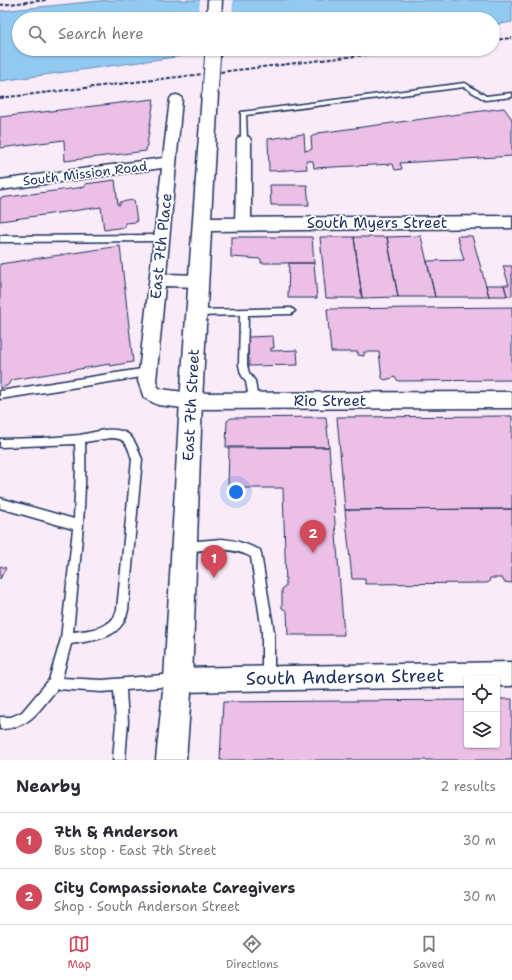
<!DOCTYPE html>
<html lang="en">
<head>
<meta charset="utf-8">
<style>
  body { margin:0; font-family:"Shantell Sans",sans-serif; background:#f2f2f3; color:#2b2b33 }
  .controls { position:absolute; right:12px; bottom:12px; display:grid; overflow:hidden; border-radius:4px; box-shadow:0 1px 3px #0004 }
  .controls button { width:36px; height:36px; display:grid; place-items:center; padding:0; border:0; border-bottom:1px solid #e1e1e2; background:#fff; color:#2b2b33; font:20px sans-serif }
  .you { position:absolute; left:236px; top:492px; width:14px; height:14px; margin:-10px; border:3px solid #fff; border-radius:50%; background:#1a73e8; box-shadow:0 0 0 6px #1a73e833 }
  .badge { display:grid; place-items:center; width:26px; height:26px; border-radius:50%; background:#d1495b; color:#fff; font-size:13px; font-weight:700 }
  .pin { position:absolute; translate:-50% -33px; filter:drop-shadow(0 1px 2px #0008) }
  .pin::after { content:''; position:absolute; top:21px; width:14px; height:12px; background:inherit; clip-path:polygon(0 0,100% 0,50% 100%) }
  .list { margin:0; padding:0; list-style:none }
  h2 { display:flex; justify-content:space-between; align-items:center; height:52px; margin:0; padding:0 16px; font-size:17px }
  h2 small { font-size:13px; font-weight:400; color:#7c7c81 }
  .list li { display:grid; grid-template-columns:26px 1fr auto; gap:12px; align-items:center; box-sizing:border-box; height:56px; padding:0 16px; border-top:1px solid #e1e1e2 }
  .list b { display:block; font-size:15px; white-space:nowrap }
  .list p { margin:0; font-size:13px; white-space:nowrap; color:#7c7c81 }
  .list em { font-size:13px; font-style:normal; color:#7c7c81 }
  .icon { flex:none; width:22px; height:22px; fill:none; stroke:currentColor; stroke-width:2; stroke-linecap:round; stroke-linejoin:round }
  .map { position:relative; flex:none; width:512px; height:760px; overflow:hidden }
  .search { position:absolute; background:#fff; box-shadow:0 1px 3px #0004; left:12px; right:12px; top:12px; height:44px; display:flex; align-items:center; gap:10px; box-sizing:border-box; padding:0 14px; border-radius:22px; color:#7c7c81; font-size:15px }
  .sheet { height:164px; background:#fff }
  nav { display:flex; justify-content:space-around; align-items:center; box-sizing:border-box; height:56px; border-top:1px solid #e1e1e2; background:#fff; font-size:11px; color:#7c7c81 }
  nav a { display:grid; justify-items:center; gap:2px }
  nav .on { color:#d1495b }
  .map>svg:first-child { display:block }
</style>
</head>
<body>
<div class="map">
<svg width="512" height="760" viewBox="0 0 512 760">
  <rect width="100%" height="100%" fill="#f9ecf8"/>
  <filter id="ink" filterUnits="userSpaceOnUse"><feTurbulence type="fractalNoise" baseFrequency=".025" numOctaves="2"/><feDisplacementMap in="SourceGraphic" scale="8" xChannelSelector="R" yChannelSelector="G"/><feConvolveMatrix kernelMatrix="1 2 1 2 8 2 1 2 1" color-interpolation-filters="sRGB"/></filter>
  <g filter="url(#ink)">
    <path fill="#92c9f0" stroke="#628bb6" d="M108,0H512V22L493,25V19H19V49H275L190,55L0,81V11Z"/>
    <path fill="#f9ecf8" d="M200,0H233L232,19H198Z
      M195,49H232L231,55L194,57Z"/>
    <path fill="#ecc0e6" stroke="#1b2f5e" d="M154,99L146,151L65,161L64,140L0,148V117Z
      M504,108L512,119V156L400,163L402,169L395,170L393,164L314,168L313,161H306L307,169L269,171L268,139L304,134L305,151L312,149L311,137L318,133Z
      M115,180L118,205H120V202L134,200L137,222L125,223V227L104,230L101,207L0,221V198L85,187V184Z
      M270,185H307L309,205H271Z
      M421,236L435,297H398L387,237Z
      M457,236H472L489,297H435L427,261L464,260Z
      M231,237H312L314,263H261V259L231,257Z
      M320,237H354L362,298H326Z
      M354,237H387L398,297L362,298Z
      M120,246L133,362L110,366V364L11,380L8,385L0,389V264Z
      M289,263H314L317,298H288Z
      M503,266H512V296H507L504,285H509Z
      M486,285H504L507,296H489Z
      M512,307V380L398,381L395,377L385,380L382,378L379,352H364V356L358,355V352H331L327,309Z
      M273,336L274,348H271V351L297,350L298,365L249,366L248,337Z
      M512,416V509L345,510L337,417Z
      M326,417L329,447H226L227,421L231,418Z
      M329,447L344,635H288L287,611L282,608V589L286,586L283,488H228L229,448Z
      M512,509V583L504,582L502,578H490L489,582L487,583L365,584V579H352L345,510Z
      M0,566L6,568L0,579Z
      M497,699H512V760H220L223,702L467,700V745H497Z"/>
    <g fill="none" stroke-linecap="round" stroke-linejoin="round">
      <g stroke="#1b2f5e" stroke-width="3">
        <path id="lane" d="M465,83L486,96L512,93V97L485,100L464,87L246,115L247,140L244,142L241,140V112Z
          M162,235L166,238L162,241L0,242V236Z
          M291,308L295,311L291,314L248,315L247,365L249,373L255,381L258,401L256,404L253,405L250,404L246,382L241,374L239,365L240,315L196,316L192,313L196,310Z
          M148,368L151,369L152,372L151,375L148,376L0,399V391Z
          M104,430C131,428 133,437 142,459L128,610C122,639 96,640 71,644L62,678L102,680L175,674L179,676L181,680L179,684L175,686L126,690L128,722L125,760H113L116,722L114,691L102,692L57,689C39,710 30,729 0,729V717H11L22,712L49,680L61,639L73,529L0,508V498L74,519L76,468L75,444L0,447V439L43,438L80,435ZM110,438C127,438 127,445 132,459L117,610C112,629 90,630 73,632C79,569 87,506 85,442Z
          M222,539C236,540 247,544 260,550L261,554L274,632V677L272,681L268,683L264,681L262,677V632L251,557C231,546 207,550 185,552L181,551L180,547L181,543L185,542Z"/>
      </g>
      <g stroke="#1b2f5e" stroke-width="3">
        <path id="street" d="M176,95L180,96L182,99L166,274L198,275L204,277L206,281L204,285L198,287L165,286L156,381L158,387L161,389L191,393L512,392V408L191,409L158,405L144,398L138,381L162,168L0,190V180L163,158L170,99L172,96Z
          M244,136L249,137L251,140V225L248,229L243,230L238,229L235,225L237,140L239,137Z
          M512,662V686H497V679H467V687L178,692L170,688L166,680L170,672L178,668Z"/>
      </g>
      <g stroke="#1b2f5e" stroke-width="3">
        <path id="secondary" d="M208,0H222L221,19H207Z
          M210,89L215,91L218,94L211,218L512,216V228L211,231L202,401L192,680L186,760H156L164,680L180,401L202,94L205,91Z"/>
      </g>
      <use href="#lane" fill="#fff" fill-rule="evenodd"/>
      <use href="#street" fill="#fff" fill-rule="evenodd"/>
      <use href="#secondary" fill="#fff" fill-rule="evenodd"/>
      <path stroke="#1b2f5e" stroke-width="2" stroke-dasharray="4 2" stroke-linecap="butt" d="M0,5L46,0
        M493,40L512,38
        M0,98L415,49"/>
      <g stroke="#1b2f5e" stroke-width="17" stroke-linecap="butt">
        <path id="secondary-bridge" d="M210,94L213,49"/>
      </g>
      <use href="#secondary-bridge" stroke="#fff" stroke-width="15"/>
    </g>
  </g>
  <g text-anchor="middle" stroke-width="3.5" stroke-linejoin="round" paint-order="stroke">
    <g font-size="13" fill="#1b2f5e" stroke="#fff">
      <text transform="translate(85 173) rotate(-7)" y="5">South Mission Road</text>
    </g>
    <g font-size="15" fill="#1b2f5e" stroke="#fff">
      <text x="377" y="228">South Myers Street</text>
      <text transform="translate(161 246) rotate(-84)" y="5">East 7th Place</text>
      <text x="330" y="406">Rio Street</text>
      <text transform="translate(191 405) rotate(-87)" y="5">East 7th Street</text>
    </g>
    <g font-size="18" fill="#1b2f5e" stroke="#fff">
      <text transform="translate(345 677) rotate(-1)" y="6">South Anderson Street</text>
    </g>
  </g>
</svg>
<div class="controls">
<button><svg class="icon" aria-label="locate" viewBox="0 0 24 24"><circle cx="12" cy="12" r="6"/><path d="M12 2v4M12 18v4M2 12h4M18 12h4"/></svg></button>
<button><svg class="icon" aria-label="layers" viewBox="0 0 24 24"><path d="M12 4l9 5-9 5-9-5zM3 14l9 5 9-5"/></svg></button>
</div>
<div class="you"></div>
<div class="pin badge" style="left:214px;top:578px">1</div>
<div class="pin badge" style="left:313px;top:553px">2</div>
<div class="search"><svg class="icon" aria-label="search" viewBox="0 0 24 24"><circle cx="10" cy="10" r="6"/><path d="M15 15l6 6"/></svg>Search here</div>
</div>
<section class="sheet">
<h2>Nearby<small>2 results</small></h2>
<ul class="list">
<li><span class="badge">1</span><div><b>7th &amp; Anderson</b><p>Bus stop · East 7th Street</p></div><em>30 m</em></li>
<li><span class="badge">2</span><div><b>City Compassionate Caregivers</b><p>Shop · South Anderson Street</p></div><em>30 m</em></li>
</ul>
</section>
<nav>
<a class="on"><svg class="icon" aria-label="map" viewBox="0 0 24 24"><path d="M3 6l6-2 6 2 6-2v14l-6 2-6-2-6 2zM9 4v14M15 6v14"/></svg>Map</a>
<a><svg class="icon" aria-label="directions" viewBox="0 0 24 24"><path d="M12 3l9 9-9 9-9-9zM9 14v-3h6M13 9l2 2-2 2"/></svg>Directions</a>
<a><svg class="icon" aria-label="saved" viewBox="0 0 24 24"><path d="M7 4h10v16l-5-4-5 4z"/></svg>Saved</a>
</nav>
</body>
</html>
